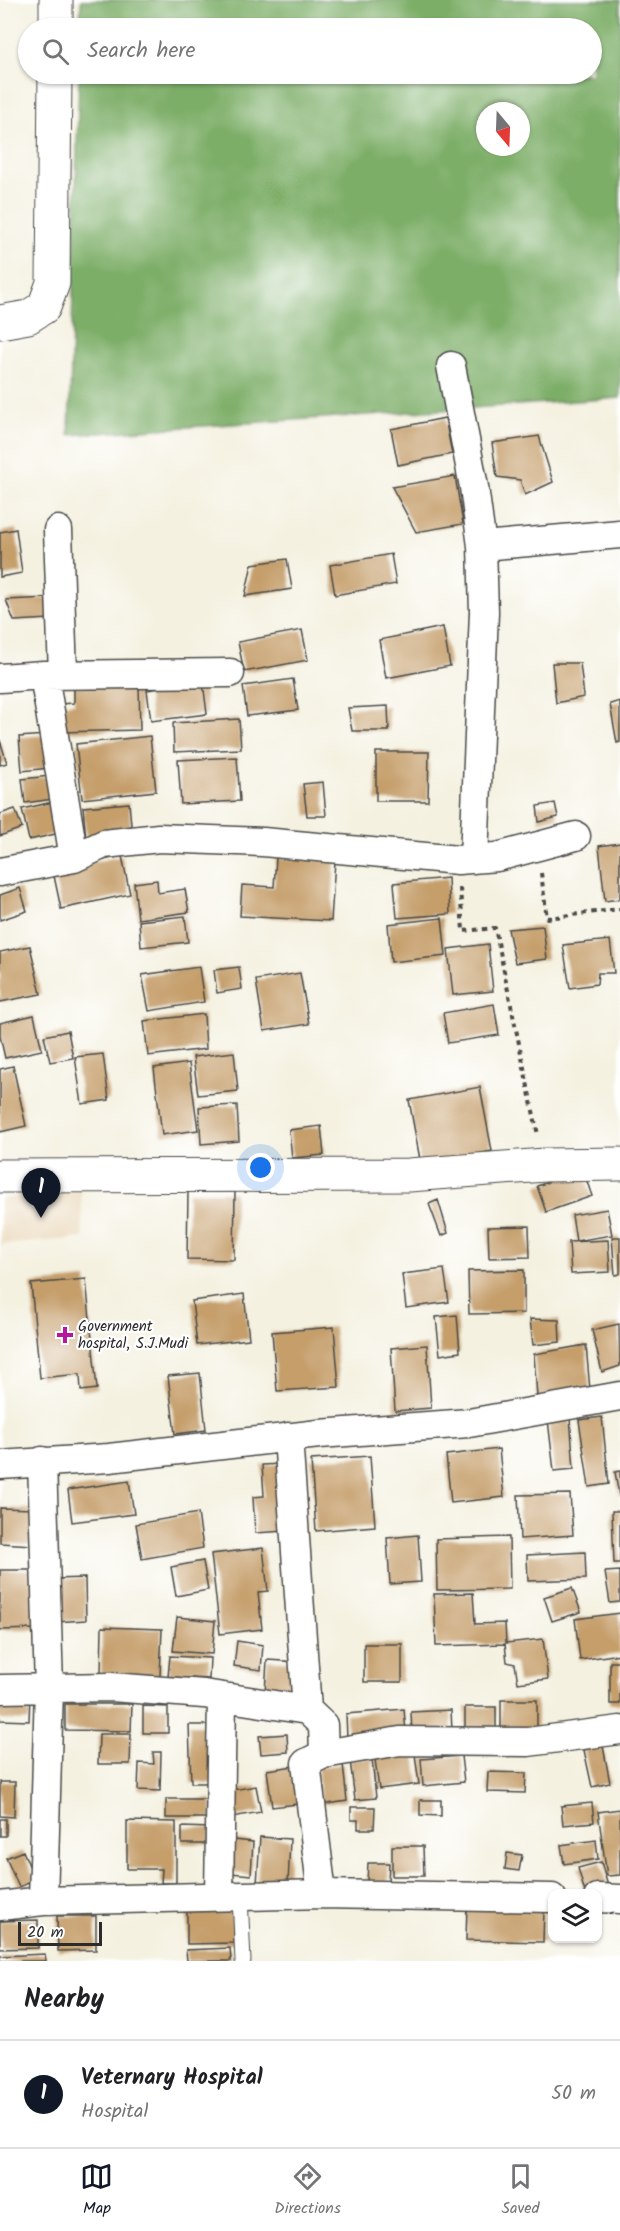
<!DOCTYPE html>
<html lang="en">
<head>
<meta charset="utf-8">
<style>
  body { margin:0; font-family:Kalam,sans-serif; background:#f2f2f2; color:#202124 }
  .controls { position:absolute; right:18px; bottom:18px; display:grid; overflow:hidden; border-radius:12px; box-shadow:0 2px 4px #0004 }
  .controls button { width:54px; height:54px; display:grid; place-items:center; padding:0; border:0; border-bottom:2px solid #e0e0e0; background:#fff; color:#202124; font:30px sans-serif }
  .compass { position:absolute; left:476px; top:102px; width:54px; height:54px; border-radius:50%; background:#fff; box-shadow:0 2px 4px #0004; rotate:161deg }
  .scale { position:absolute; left:18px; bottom:15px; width:84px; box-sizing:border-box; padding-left:6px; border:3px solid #2b2b2b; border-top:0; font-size:16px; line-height:21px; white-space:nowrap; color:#2b2b2b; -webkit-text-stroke:4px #fff; paint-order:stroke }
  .you { position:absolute; left:261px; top:1168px; width:21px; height:21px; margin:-15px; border:4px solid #fff; border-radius:50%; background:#1a73e8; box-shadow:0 0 0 9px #1a73e833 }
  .badge { display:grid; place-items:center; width:39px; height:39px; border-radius:50%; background:#111827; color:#fff; font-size:20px; font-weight:700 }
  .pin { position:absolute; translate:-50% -50px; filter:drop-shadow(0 2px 3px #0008) }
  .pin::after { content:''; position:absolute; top:32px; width:21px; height:18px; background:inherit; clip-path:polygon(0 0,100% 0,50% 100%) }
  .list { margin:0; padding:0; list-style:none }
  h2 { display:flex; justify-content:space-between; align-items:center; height:78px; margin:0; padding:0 24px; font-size:26px }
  h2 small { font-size:20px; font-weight:400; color:#757577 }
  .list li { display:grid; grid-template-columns:39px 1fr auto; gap:18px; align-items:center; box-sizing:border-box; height:108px; padding:0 24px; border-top:2px solid #e0e0e0 }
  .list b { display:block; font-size:22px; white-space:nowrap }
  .list p { margin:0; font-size:20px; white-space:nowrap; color:#757577 }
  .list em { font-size:20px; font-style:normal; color:#757577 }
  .icon { flex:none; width:33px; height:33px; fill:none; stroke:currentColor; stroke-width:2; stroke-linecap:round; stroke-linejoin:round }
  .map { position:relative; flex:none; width:620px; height:1961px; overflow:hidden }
  .search { position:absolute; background:#fff; box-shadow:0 2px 4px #0004; left:18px; right:18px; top:18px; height:66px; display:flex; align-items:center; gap:15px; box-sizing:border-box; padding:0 21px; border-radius:33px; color:#757577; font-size:22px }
  .sheet { height:186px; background:#fff }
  nav { display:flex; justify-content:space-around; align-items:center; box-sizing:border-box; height:84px; border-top:2px solid #e0e0e0; background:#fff; font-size:16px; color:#757577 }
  nav a { display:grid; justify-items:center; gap:3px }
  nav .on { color:#111827 }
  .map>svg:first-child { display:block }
</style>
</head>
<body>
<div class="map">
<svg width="620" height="1961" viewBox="0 0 620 1961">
  <rect width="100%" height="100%" fill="#fff"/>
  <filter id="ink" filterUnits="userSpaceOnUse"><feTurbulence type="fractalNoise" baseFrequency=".0167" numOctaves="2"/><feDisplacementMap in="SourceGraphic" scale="12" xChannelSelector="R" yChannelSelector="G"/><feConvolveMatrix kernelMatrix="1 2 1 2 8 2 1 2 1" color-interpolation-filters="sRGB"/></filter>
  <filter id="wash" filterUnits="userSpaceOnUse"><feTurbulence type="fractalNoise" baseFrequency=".008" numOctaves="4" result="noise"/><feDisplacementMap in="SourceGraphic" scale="24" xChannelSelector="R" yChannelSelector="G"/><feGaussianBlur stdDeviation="1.35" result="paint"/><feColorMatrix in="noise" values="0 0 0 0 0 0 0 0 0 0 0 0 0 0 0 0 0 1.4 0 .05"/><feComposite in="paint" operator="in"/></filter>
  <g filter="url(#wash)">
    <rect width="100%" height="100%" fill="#f4f1e0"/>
    <path fill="#ead8ba" d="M81,1191L83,1238L0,1245V1199Z"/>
    <path fill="#7dae68" stroke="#546c4a" stroke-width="1.5" fill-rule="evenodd" d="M81,0H620V398L69,435L79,74H592V28H80ZM485,111H521V147H485Z"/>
    <g id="blocks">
      <path fill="#c59e6b" d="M445,418L452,454L398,465L391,429Z
        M539,436L553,482L525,495L520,480L497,477L492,443Z
        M455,476L463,524L416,532L392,487Z
        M16,529L22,573L0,577V532Z
        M391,554L396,584L335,595L330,565Z
        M287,559L292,589L245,596L252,564Z
        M49,598L50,619L14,621L6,600Z
        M443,627L450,666L386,678L379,640Z
        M302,630L308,660L244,672L238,642Z
        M552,663H580L584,697L556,703Z
        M293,679L298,710L247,716L243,686Z
        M203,682L207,714L151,721L147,690Z
        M139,684L140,730L60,732L59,704L74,703V686Z
        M620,701V742L617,743L610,704Z
        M388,706L389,731H352L348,708Z
        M239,719L241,749L174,752L173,723Z
        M46,735L49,768L22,771L19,737Z
        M150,736L156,791L82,799L76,744Z
        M0,740L7,763L0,765Z
        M376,752H429L428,801H376Z
        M237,757L240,801L181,804L178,760Z
        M50,776L53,799L25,803L22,779Z
        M323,782L326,816H307L303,784Z
        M53,802L60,833L29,840L22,809Z
        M129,803L132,835L86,839L83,807Z
        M555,803L558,817L539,822L537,806Z
        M15,809L22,828L0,836V814Z
        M620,843V899L605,901L599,846Z
        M122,856L130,894L61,909L53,871Z
        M276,858L335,861L331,921L240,916L242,885L274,887Z
        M448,878L450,914L397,918L394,883Z
        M157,880L158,893L185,889L189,912L138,919L134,883Z
        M20,888L27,911L0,920V895Z
        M185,916L188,942L141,947L139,921Z
        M442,918L446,956L391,962L388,924Z
        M543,926L547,959L515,963L508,929Z
        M610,940L614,973H598L597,984L570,988L563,945Z
        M488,944L493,991L453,995L448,949Z
        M30,946L41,994L0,1002V952Z
        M199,967L204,1002L149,1011L142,975Z
        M239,967L242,989L217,993L214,970Z
        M300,973L309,1024L264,1031L256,980Z
        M494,1004L499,1035L448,1043L443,1013Z
        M204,1014L206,1049L148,1056L144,1021Z
        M34,1015L42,1050L5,1058L0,1036V1023Z
        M68,1031L73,1058L50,1062L44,1036Z
        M234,1052L238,1091L198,1095L193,1057Z
        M103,1054L109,1100L82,1104L75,1057Z
        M189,1063L198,1130L162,1135L154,1068Z
        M13,1066L26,1126L0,1132V1069Z
        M480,1087L492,1151L421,1165L409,1100Z
        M237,1105L239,1141L201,1144L199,1107Z
        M321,1126L324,1155L292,1158L289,1130Z
        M583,1170L592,1196L546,1212L537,1186Z
        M188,1192H235L234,1260L187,1259Z
        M438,1200L448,1233L441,1236L429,1204Z
        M607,1209L612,1235L576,1241L572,1215Z
        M529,1226L530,1257L489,1258L488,1227Z
        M612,1237H620V1274L615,1275Z
        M608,1240L610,1272L571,1274L569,1242Z
        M444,1269L449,1302L406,1308L402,1274Z
        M524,1270V1313L469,1314L468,1271Z
        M86,1279L97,1389L81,1391L80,1374L40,1378L31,1284Z
        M244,1294L249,1339L197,1345L192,1301Z
        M457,1315L460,1352L440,1355L436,1317Z
        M530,1319L559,1320L560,1342L533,1345Z
        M619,1324L620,1366L602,1372L592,1330Z
        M334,1327L339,1387L277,1391L272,1332Z
        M427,1345L431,1408L395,1411L391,1348Z
        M586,1345L590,1390L537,1397L534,1354Z
        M200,1373L206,1430L175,1434L168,1376Z
        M602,1417L609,1484L589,1487L579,1420Z
        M570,1418L574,1469L554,1471L548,1420Z
        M499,1449L504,1497L451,1503L446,1455Z
        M370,1456L375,1526L316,1531L311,1460Z
        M281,1464L285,1531L255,1533L253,1497L264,1496L262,1465Z
        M620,1471V1496H619L615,1472Z
        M129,1481L134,1514L72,1522L68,1490Z
        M570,1494L573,1535L520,1539L518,1495Z
        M0,1508L34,1509L33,1545L0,1543Z
        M612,1511H620V1563H614Z
        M198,1513L203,1548L142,1559L136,1524Z
        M418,1535L421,1582L390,1584L387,1538Z
        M509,1537L510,1589L437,1590L436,1539Z
        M263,1548L268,1591L258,1592L262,1629L220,1634L211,1554Z
        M585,1552L586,1579L528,1581L527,1555Z
        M203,1561L208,1590L176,1596L171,1567Z
        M0,1570H37L38,1629L0,1630Z
        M620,1571V1602L610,1603L605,1572Z
        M85,1578L86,1620L55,1622L53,1579Z
        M572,1588L581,1612L552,1621L544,1597Z
        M473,1593L475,1624L505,1623L506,1643L543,1639L548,1679L518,1683L515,1664L507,1662L505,1644L436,1646L434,1594Z
        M620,1613V1654L580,1660L575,1619Z
        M177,1617L215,1621L212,1654L173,1651Z
        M102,1627L162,1629L160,1676L101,1674Z
        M237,1641L263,1645L261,1670L234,1666Z
        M364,1644H402V1682H364Z
        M170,1656L210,1658L209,1679L168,1677Z
        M267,1660L299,1662L297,1695L265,1693Z
        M610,1662H620V1704H610Z
        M0,1693L30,1694L29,1721L0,1720Z
        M501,1700H537V1736L501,1737Z
        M65,1704H132L131,1731L65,1730Z
        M143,1706L168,1707V1733H143Z
        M465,1707H496V1738H465Z
        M404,1709L406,1733L347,1738L346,1714Z
        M451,1710L452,1731L412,1733L411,1712Z
        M189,1725H214L215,1783H191Z
        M99,1734H131L130,1764H98Z
        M287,1734L288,1752L261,1754L259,1736Z
        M603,1746L610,1783L592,1787L584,1750Z
        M414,1747L419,1784L379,1789L374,1752Z
        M153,1752H161L160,1791L138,1790L139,1763L154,1764Z
        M461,1756L464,1782L423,1786L421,1759Z
        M372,1758L376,1798L355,1800L350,1760Z
        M343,1764L347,1801L321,1805L317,1767Z
        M301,1765L306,1803L272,1807L267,1770Z
        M488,1772L526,1773L525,1793L487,1792Z
        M0,1782H15L14,1817L0,1816Z
        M256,1786L261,1812L232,1817L227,1791Z
        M166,1799H212V1818H166Z
        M420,1800H441V1816L420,1815Z
        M592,1803L594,1822L563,1825L561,1806Z
        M351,1807H375L374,1829H358V1820H351Z
        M620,1809V1875L607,1876L598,1812Z
        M0,1819H6V1836H0Z
        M127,1821L176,1822V1883H161L162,1869H127Z
        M182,1827L211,1828V1844H182Z
        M260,1837L290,1839L288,1886L257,1884Z
        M224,1839L253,1842L251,1875L221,1872Z
        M596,1840L598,1859L564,1864L561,1845Z
        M392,1846H423L424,1876H392Z
        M23,1851L35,1880L19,1887L6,1858Z
        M507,1853L522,1855L519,1871L505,1869Z
        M601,1862L608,1886L585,1893L578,1868Z
        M368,1863H389L388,1882H367Z
        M234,1905V1943L187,1944V1906Z
        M467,1906L544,1908L543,1942L466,1940Z
        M57,1916H96V1950L58,1951Z
        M38,1920V1948L0,1949V1921Z
        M230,1948L231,1961H187L186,1950Z
        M45,1954L46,1961H0V1956Z"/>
    </g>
  </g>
  <g filter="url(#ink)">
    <use href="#blocks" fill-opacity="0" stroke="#494946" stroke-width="1.5"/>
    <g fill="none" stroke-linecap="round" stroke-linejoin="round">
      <g stroke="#494946" stroke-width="17">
        <path id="service" d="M240,1896L243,1961"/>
      </g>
      <g stroke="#494946" stroke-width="31">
        <path id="minor" d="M451,366L474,487L482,546L484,612L474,859
          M58,530L63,675
          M482,546L620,534
          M44,675L74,858
          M0,678L44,675L230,673
          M0,872L74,858L104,844L159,838L263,842L458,860L497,857L576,836
          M288,1437L307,1710L323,1725L324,1754L306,1763L322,1894
          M42,1461L49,1687L43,1901
          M0,1465L109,1458L319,1434L469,1423L620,1396
          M0,1689L111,1687L204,1694L307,1710
          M324,1754L400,1741L528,1742L620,1730
          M219,1896L222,1697
          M598,1898L620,1899
          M0,1906L43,1901L322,1894L552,1898"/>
      </g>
      <g stroke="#494946" stroke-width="35">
        <path id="secondary" d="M56,28V0
          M0,322L28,317L44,307L53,283L55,74
          M0,1176L409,1175L545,1165L620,1164"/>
      </g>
      <path stroke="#494946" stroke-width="4" stroke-dasharray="4.5 4.5" stroke-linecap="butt" d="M541,873L547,918L620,909
        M460,888L463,931L495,928L538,1135"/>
      <use href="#service" stroke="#fff" stroke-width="15"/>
      <use href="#minor" stroke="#fff" stroke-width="28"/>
      <use href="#secondary" stroke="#fff" stroke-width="33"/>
    </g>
  </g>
  <path fill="#b5179e" stroke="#fff" stroke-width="2" d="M62 1326h6v6h6v6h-6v6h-6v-6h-6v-6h6z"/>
  <g text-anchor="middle" stroke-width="4.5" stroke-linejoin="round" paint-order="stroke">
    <g font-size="15" fill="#2b2b2b" stroke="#fff" text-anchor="start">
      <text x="78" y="1331">Government<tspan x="78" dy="17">hospital, S.J.Mudi</tspan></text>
    </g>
  </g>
</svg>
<div class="controls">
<button><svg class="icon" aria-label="layers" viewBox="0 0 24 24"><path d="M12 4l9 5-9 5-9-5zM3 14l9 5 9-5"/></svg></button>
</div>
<svg class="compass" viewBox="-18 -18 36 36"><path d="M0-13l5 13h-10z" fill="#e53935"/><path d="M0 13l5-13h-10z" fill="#757577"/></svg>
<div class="scale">20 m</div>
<div class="you"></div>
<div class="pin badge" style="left:41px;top:1218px">1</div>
<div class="search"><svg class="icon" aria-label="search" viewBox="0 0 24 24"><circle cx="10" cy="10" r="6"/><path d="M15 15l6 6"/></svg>Search here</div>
</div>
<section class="sheet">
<h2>Nearby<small></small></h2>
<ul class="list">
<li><span class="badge">1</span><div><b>Veternary Hospital</b><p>Hospital</p></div><em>50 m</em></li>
</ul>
</section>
<nav>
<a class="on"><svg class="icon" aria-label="map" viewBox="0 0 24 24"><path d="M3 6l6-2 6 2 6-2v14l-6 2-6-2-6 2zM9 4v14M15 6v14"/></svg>Map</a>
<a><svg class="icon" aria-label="directions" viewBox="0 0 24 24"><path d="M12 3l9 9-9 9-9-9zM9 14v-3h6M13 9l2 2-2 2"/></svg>Directions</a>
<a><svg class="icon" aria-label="saved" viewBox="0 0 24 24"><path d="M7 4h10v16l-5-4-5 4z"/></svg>Saved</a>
</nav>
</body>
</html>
